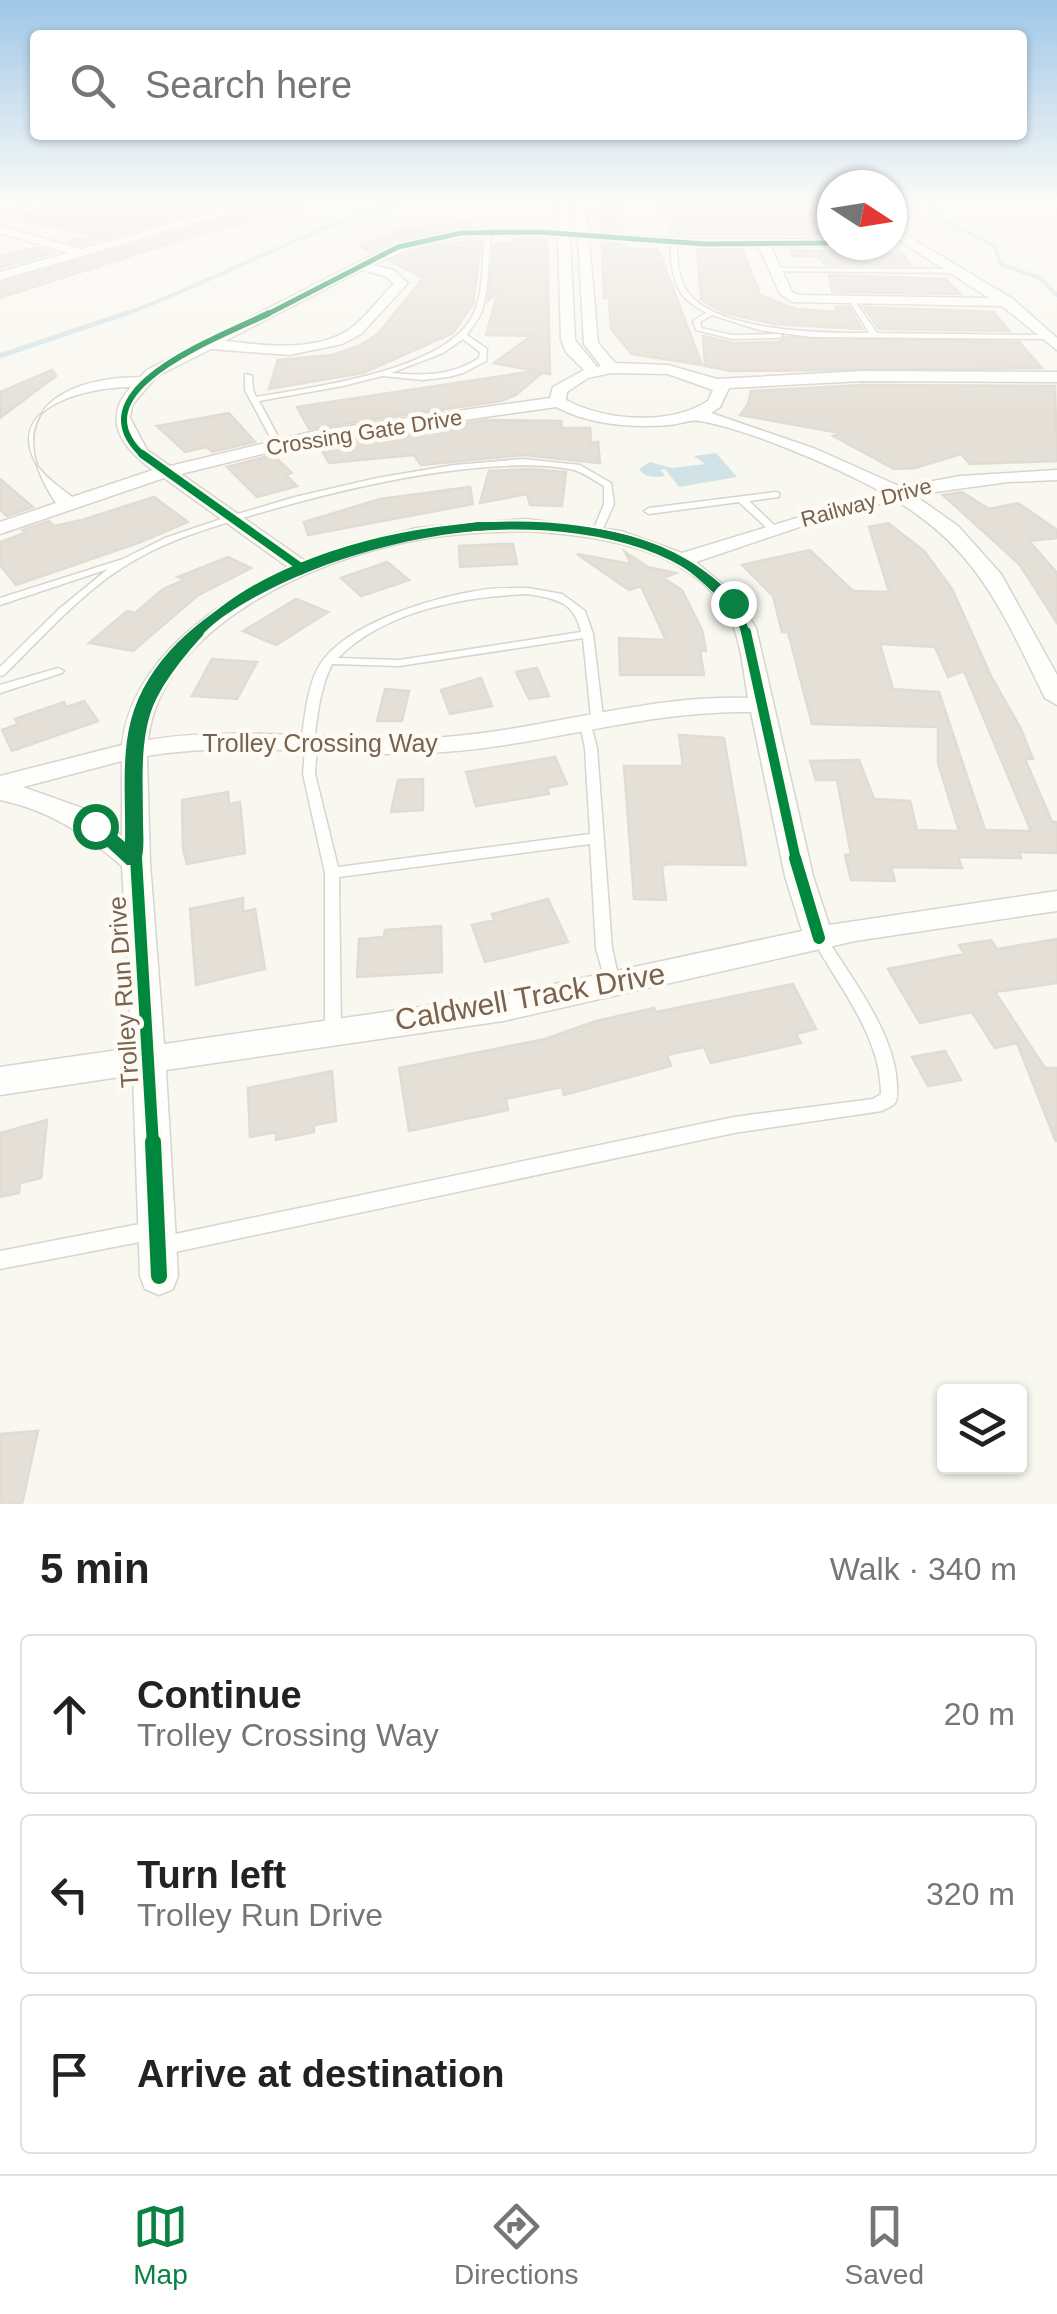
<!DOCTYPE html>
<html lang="en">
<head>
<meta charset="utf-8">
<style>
  body { margin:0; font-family:Arial,sans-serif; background:#f2f2f2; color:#222 }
  .controls { position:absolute; right:30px; bottom:30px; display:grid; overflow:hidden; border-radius:10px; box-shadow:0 2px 8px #0004 }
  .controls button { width:90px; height:90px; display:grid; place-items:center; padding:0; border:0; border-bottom:2px solid #e0e0e0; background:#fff; color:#222; font:50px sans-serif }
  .compass { position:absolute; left:817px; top:170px; width:90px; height:90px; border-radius:50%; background:#fff; box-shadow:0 2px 8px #0004; rotate:102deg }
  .stop { position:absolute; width:30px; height:30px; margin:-22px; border:8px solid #0b8043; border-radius:50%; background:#fff }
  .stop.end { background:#0b8043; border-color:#fff; box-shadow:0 2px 10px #0008 }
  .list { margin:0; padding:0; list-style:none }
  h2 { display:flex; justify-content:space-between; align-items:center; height:130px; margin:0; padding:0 40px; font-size:42px }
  h2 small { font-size:32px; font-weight:400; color:#767676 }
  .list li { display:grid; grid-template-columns:65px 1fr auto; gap:30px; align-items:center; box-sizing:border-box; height:160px; margin:0 20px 20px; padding:0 20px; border:2px solid #e0e0e0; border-radius:10px }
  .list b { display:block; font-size:38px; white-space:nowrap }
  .list p { margin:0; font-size:32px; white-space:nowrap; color:#767676 }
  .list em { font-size:32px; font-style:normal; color:#767676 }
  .icon { flex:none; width:55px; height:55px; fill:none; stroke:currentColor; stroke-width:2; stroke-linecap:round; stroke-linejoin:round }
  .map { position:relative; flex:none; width:1057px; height:1504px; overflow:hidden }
  .search { position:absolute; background:#fff; box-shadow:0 2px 8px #0004; left:30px; right:30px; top:30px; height:110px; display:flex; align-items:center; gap:25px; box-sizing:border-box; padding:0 35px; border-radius:10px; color:#767676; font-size:38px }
  .sheet { height:670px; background:#fff }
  nav { display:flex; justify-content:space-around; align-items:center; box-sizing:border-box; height:140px; border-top:2px solid #e0e0e0; background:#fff; font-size:28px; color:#767676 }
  nav a { display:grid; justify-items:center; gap:5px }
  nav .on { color:#0b8043 }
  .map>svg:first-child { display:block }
</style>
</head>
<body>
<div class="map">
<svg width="1057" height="1504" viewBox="0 0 1057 1504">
  <rect width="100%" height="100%" fill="#f8f7f0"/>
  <path fill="#d2e3e8" d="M716,453L737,477L679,487L665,469L661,470L665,476C655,477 644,478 639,469L650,462L672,468L705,464L694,456Z"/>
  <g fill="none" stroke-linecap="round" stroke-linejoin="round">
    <path stroke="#d2e3e8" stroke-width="4" d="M938,203L933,211L942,220L995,246L1000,264L1040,278L1057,295
      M120,316C215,282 303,229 400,203"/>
    <path stroke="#d2e3e8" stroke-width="5" d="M0,356L127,313"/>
  </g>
  <path fill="#e5e0d7" stroke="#e1dcd3" stroke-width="2.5" fill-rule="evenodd" d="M61,203H229L81,245L67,241L93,235L13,219Z
    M239,203H300L301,208L202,233L0,298V283L241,214Z
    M600,203H619L623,231L601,229Z
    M662,205L807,206L818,235L671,234Z
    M469,222L470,225L393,240L371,252L359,246L407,228Z
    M514,239L547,240L550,374L542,373L516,395L501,401L309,429L297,407L535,371L494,363L531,336L486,335L498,292L488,301L494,244H513Z
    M478,241L481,243L473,304L453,333L363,373L269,389L278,360L333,355L361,345L379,333L423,278L390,261L429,245Z
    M602,243L624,244L631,250L658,249L702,365L632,354L611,329L609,298H604Z
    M37,248L54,253L0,268V256Z
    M697,248L743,250L760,295L796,309L837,312L836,307H849L862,329L774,324L725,313L706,303L701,299Z
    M790,250L903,254L911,265L824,264L818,256H792Z
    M829,275L945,279L960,294L832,292Z
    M864,307L994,312L1009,331L879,329Z
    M703,336L732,343L779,342L786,337L1019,342L1042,368L731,371L705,366Z
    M52,370L56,376L0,418V392Z
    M862,385L1055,386L1057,461L970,464L961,454L915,468L894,469L833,436L840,433L740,415L748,404L751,391Z
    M229,413L255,442L212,452L207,447L185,452L157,426Z
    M487,420L561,421L562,428H590L591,443L598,442L600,463L523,455L421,465L414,455L329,463L318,444Z
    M268,456L276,458L292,473L286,475L297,486L257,497L227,467Z
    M528,469L566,472L562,506L530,505L527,494L480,503L489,471Z
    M0,479L33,507L7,516L0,510Z
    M470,487L473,504L308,535L304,522L380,499Z
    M962,492L989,509L1018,503L1057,530V538L1029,541L1057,573V623L1020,565L943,495Z
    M154,497L188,522L138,543L16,585L0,565V542L25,533L22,530L49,521L54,526L82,520Z
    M888,523L924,551L952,589L991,676L1021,729L1033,759H1025L1052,822H1057V853L1019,852L1021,858L958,857L962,868L891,867L895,881L851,880L845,855L851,854L837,780H816L810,761L859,760L874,799L910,801L917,830L959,831L938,763V727L812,724L788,632H782L773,596L742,565L810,550L853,591L889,592L869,527ZM880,644L935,647L948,677L964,671L1031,831L985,830L939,692L893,689Z
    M500,544H513L517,564L460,567L459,546Z
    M625,552L648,567L676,573L663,578L682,590L702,630L706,651H700L704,675H620L619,638L666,640L641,586L629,590L577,554L631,564Z
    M228,557L251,568L197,596L133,651L89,643L127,611L135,613L163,589L184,580L178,577Z
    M387,562L409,580L361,596L341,578Z
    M296,599L328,612L276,645L243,631Z
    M212,659L257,662L237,699L192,696Z
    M537,668L549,696L529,699L516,672Z
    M481,678L492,706L450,714L441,690Z
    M385,689L409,691L402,721H377Z
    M84,701L98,721L12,751L2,730L18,724L15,719L64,702L67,707Z
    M679,735L724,738L746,865L666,864L662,867L666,900L634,899L624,766H683Z
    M555,757L567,784L547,788L549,794L476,806L466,772Z
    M423,779V810L391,812L398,780Z
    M228,792L229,804L240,802L245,853L187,864L183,849L182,800Z
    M243,898V912L255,909L265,969L196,985L190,909Z
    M548,899L568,942L485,962L472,925L494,920L492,914Z
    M441,926L442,972L357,977L359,939L384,937L385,930Z
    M1057,939V983L995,992L1045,1068H1057L1056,1142L1017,1043L995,1048L972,1012L920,1023L888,969L964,954L959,945L991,940L997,949Z
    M793,984L816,1029L796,1034L801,1043L711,1063L704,1047L667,1055L671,1066L564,1095L562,1087L506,1099L508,1110L409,1131L399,1068L545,1039L596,1021L654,1008L656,1012Z
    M945,1051L961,1080L928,1086L912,1057Z
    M332,1071L336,1121L314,1125V1132L276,1140V1132L250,1137L248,1088Z
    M47,1120L41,1178L20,1183L19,1193L0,1197V1133Z
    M38,1431L22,1504H0V1434Z"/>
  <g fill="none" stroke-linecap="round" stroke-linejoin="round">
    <g stroke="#d8d4ce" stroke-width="3">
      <path id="service" d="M486,232L491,233L487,287L483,308L479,317L467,335L487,349L486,361L463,373L448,377L423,380L382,376L343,386L259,401L282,444L275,446L245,390V374L252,376L253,390L256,397C313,387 446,371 473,315C485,290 481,258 486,232ZM463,339L480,352L479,358C452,376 423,376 391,373L443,353Z
        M672,241L677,242C676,257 679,282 689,294C720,332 824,333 869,333L850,302L853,300L855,301L877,333L1048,335L1052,337L1048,339L812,337L759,330L712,315L700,322L701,328L732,335L779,334L783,336L779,338L732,339L696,330L693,321L706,313C697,307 685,301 680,291C672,277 669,255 672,241Z
        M775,268L961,269L964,271L961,273L773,271Z
        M523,459L580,465L611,483L614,504L601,533L598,534L593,531L604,504V486C593,480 582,471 570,469C542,464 515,465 487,467C411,473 336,491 263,512C220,525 174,537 135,560C85,588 45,635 4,675L0,676V667L59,609L108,569L0,605V598L123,559L165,538L224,518L295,497L377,478L454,465Z
        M776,492L779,493V497L749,501L775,526V530H769L739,502L649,514L644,511L649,508Z
        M528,588L562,594L585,611L593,634L603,717L601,720H593L591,717L583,638L399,666L332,664C320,688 317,717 314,743L317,746L315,774L338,867L590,834L585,748L579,720L581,717H589L597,748L612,948L620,984L617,988L612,990L607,988L596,948L590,844L339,877L341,1030L339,1035L333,1037L327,1035L325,1030V873L303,774L305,749L301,746C304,722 307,683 321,663C350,621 440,595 489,589C501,588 515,588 528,588ZM528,594C556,599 574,601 581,632L399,660L338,658C384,611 465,596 528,594Z
        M58,668L64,671L62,673L0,693V685Z
        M819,932L824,934C851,978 897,1035 897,1088C897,1092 898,1099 895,1103C892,1107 886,1108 882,1111L734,1133L161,1255L154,1252L152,1246L154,1240L161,1237L734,1117L873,1099L881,1094C881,1036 839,987 812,938L814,934Z
        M155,1221L162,1224L164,1230L162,1236L155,1239L0,1269V1251Z"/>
    </g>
    <g stroke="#d8d4ce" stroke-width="3">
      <path id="minor" d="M39,203H57L0,219V213Z
        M558,203H568L570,230L577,231L576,203H586L589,232L687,239H832V245L836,246L771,247L792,292L799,295L989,298L892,236V228L896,229L1013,299L1057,338V350L1002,306L792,302L780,294L759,247L589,239L598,343L615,363L668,365L717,379L862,371L1057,372V382L862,381L729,388L720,407L711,413L816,449L901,487L960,476L1057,470V480L1008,482L914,495L958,526L1001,574L1057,675V705L1045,698C1004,615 979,550 895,500L826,518L696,562L735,595L756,628L813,876L829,925L1057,891V911L855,941L503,1021L166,1070L178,1276L173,1289L159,1295L145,1289L140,1276L133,1075L0,1095V1067L132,1048L122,866C85,834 49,810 0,800V776L122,745C132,658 217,603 288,567L164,478L0,534V522L56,503C0,419 54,378 140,377L147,370L394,244L461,229L558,230ZM499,235L558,237L561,340L566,352L584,370L553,387L550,398L315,431L170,466L147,450L130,418L132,405L157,376L211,349L289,355L342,344L361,334L408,283L393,270L372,265L428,241ZM570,237L578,238L584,344L601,366L597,367L575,340ZM362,270L385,276L394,283C380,298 366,317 350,329C314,353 265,345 225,341ZM611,373L668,374L713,390L708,401C669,426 606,421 566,400L567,392L588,378ZM131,387C101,419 122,448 153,470L72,497C61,488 45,478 37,465C2,405 91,387 131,387ZM556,407C590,425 632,428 670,425C680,424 691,419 700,421C751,430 836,467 882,492L682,553L621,531L525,519L417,528L352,544L305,561L181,474L315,441ZM525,531C598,535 704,548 734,628C742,649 744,676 748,698C645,695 548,729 445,737C346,744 246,724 148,740C161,625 318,558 417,540C453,533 489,532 525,531ZM751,712L785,876L802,931L503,995L164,1044L150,863L147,756C245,739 344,760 443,752C547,745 646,710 751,712ZM122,761V836L82,808L23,787Z
        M236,205L240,210L0,280V272L68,253L0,233V226L81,249Z"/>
    </g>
    <use href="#service" fill="#fefefd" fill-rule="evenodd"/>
    <use href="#minor" fill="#fefefd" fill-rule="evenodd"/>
    <g stroke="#fefbf4" stroke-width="8">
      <path id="cycleway-far5" d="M264,316L398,247L461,233L539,232L705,244L832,243"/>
    </g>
    <g stroke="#fefbf4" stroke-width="10">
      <path id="cycleway-far4" d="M145,457C68,390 224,336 269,313"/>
    </g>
    <g stroke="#fefbf4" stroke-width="12">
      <path id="cycleway-far3" d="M142,454L302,568
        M196,635C296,527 574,487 695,570C717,585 740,609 746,635"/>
    </g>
    <g stroke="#fefbf4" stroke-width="16">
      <path id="cycleway-far2" d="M746,632L796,860
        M136,860C132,754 123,715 199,632"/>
    </g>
    <g stroke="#fefbf4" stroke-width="19">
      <path id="cycleway-far1" d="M136,858L153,1145
        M795,858L819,938"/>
    </g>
    <g stroke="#fefbf4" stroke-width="22">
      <path id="cycleway" d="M153,1142L159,1276"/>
    </g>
    <use href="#cycleway-far5" stroke="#00873e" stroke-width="5"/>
    <use href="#cycleway-far4" stroke="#00873e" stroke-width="6"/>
    <use href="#cycleway-far3" stroke="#00873e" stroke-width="8"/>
    <use href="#cycleway-far2" stroke="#00873e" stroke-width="10"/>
    <use href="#cycleway-far1" stroke="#00873e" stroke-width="12"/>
    <use href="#cycleway" stroke="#00873e" stroke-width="16"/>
  </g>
  <linearGradient id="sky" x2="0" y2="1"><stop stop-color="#9fc7e8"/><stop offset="0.49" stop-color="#fcfbf8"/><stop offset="1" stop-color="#fcfbf8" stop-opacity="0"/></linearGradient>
  <rect width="1057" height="414" fill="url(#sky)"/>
  <path fill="#0b8043" d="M478,522C577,523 669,524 740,603L728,606C707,587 689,567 663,555C538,498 338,540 227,614C201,631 178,660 162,687C138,727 143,775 143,820C143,834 145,851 140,865H127L89,830V822H101L125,842C126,803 121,758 131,720C166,591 362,537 478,522Z"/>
  <g text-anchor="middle" stroke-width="9" stroke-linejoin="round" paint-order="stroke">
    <g font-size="22" fill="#776350" stroke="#fefbf4">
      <text transform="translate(364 432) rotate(-9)" y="8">Crossing Gate Drive</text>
      <text transform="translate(866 502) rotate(-15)" y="8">Railway Drive</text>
    </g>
    <g font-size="25" fill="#776350" stroke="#fefbf4">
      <text x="320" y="752">Trolley Crossing Way</text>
      <text transform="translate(123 992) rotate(-94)" y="9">Trolley Run Drive</text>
    </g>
    <g font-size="30" fill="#776350" stroke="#fefbf4">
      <text transform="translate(530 997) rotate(-10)" y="10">Caldwell Track Drive</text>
    </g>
  </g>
</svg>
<div class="controls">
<button><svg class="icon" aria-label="layers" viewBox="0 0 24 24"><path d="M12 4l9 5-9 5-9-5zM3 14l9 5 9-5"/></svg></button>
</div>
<svg class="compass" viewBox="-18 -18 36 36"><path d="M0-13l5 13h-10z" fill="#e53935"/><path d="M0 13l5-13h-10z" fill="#767676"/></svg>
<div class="stop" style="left:95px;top:826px"></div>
<div class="stop end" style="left:733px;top:603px"></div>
<div class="search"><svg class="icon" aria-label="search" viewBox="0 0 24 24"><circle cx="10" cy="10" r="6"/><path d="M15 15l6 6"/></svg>Search here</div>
</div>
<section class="sheet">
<h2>5 min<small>Walk · 340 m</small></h2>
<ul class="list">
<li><svg class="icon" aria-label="ahead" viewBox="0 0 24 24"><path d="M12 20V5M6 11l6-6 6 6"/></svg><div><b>Continue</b><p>Trolley Crossing Way</p></div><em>20 m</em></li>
<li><svg class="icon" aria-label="left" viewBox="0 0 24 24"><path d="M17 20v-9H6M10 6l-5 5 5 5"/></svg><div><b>Turn left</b><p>Trolley Run Drive</p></div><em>320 m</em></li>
<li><svg class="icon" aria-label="arrive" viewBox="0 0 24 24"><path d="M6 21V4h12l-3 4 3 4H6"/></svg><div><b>Arrive at destination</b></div></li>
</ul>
</section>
<nav>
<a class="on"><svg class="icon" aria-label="map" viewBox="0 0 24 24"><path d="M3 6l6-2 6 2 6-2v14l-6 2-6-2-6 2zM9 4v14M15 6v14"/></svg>Map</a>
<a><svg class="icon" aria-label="directions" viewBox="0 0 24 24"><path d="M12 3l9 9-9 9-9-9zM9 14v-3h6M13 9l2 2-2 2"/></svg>Directions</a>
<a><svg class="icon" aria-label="saved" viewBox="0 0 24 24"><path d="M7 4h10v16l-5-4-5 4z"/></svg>Saved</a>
</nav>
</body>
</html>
